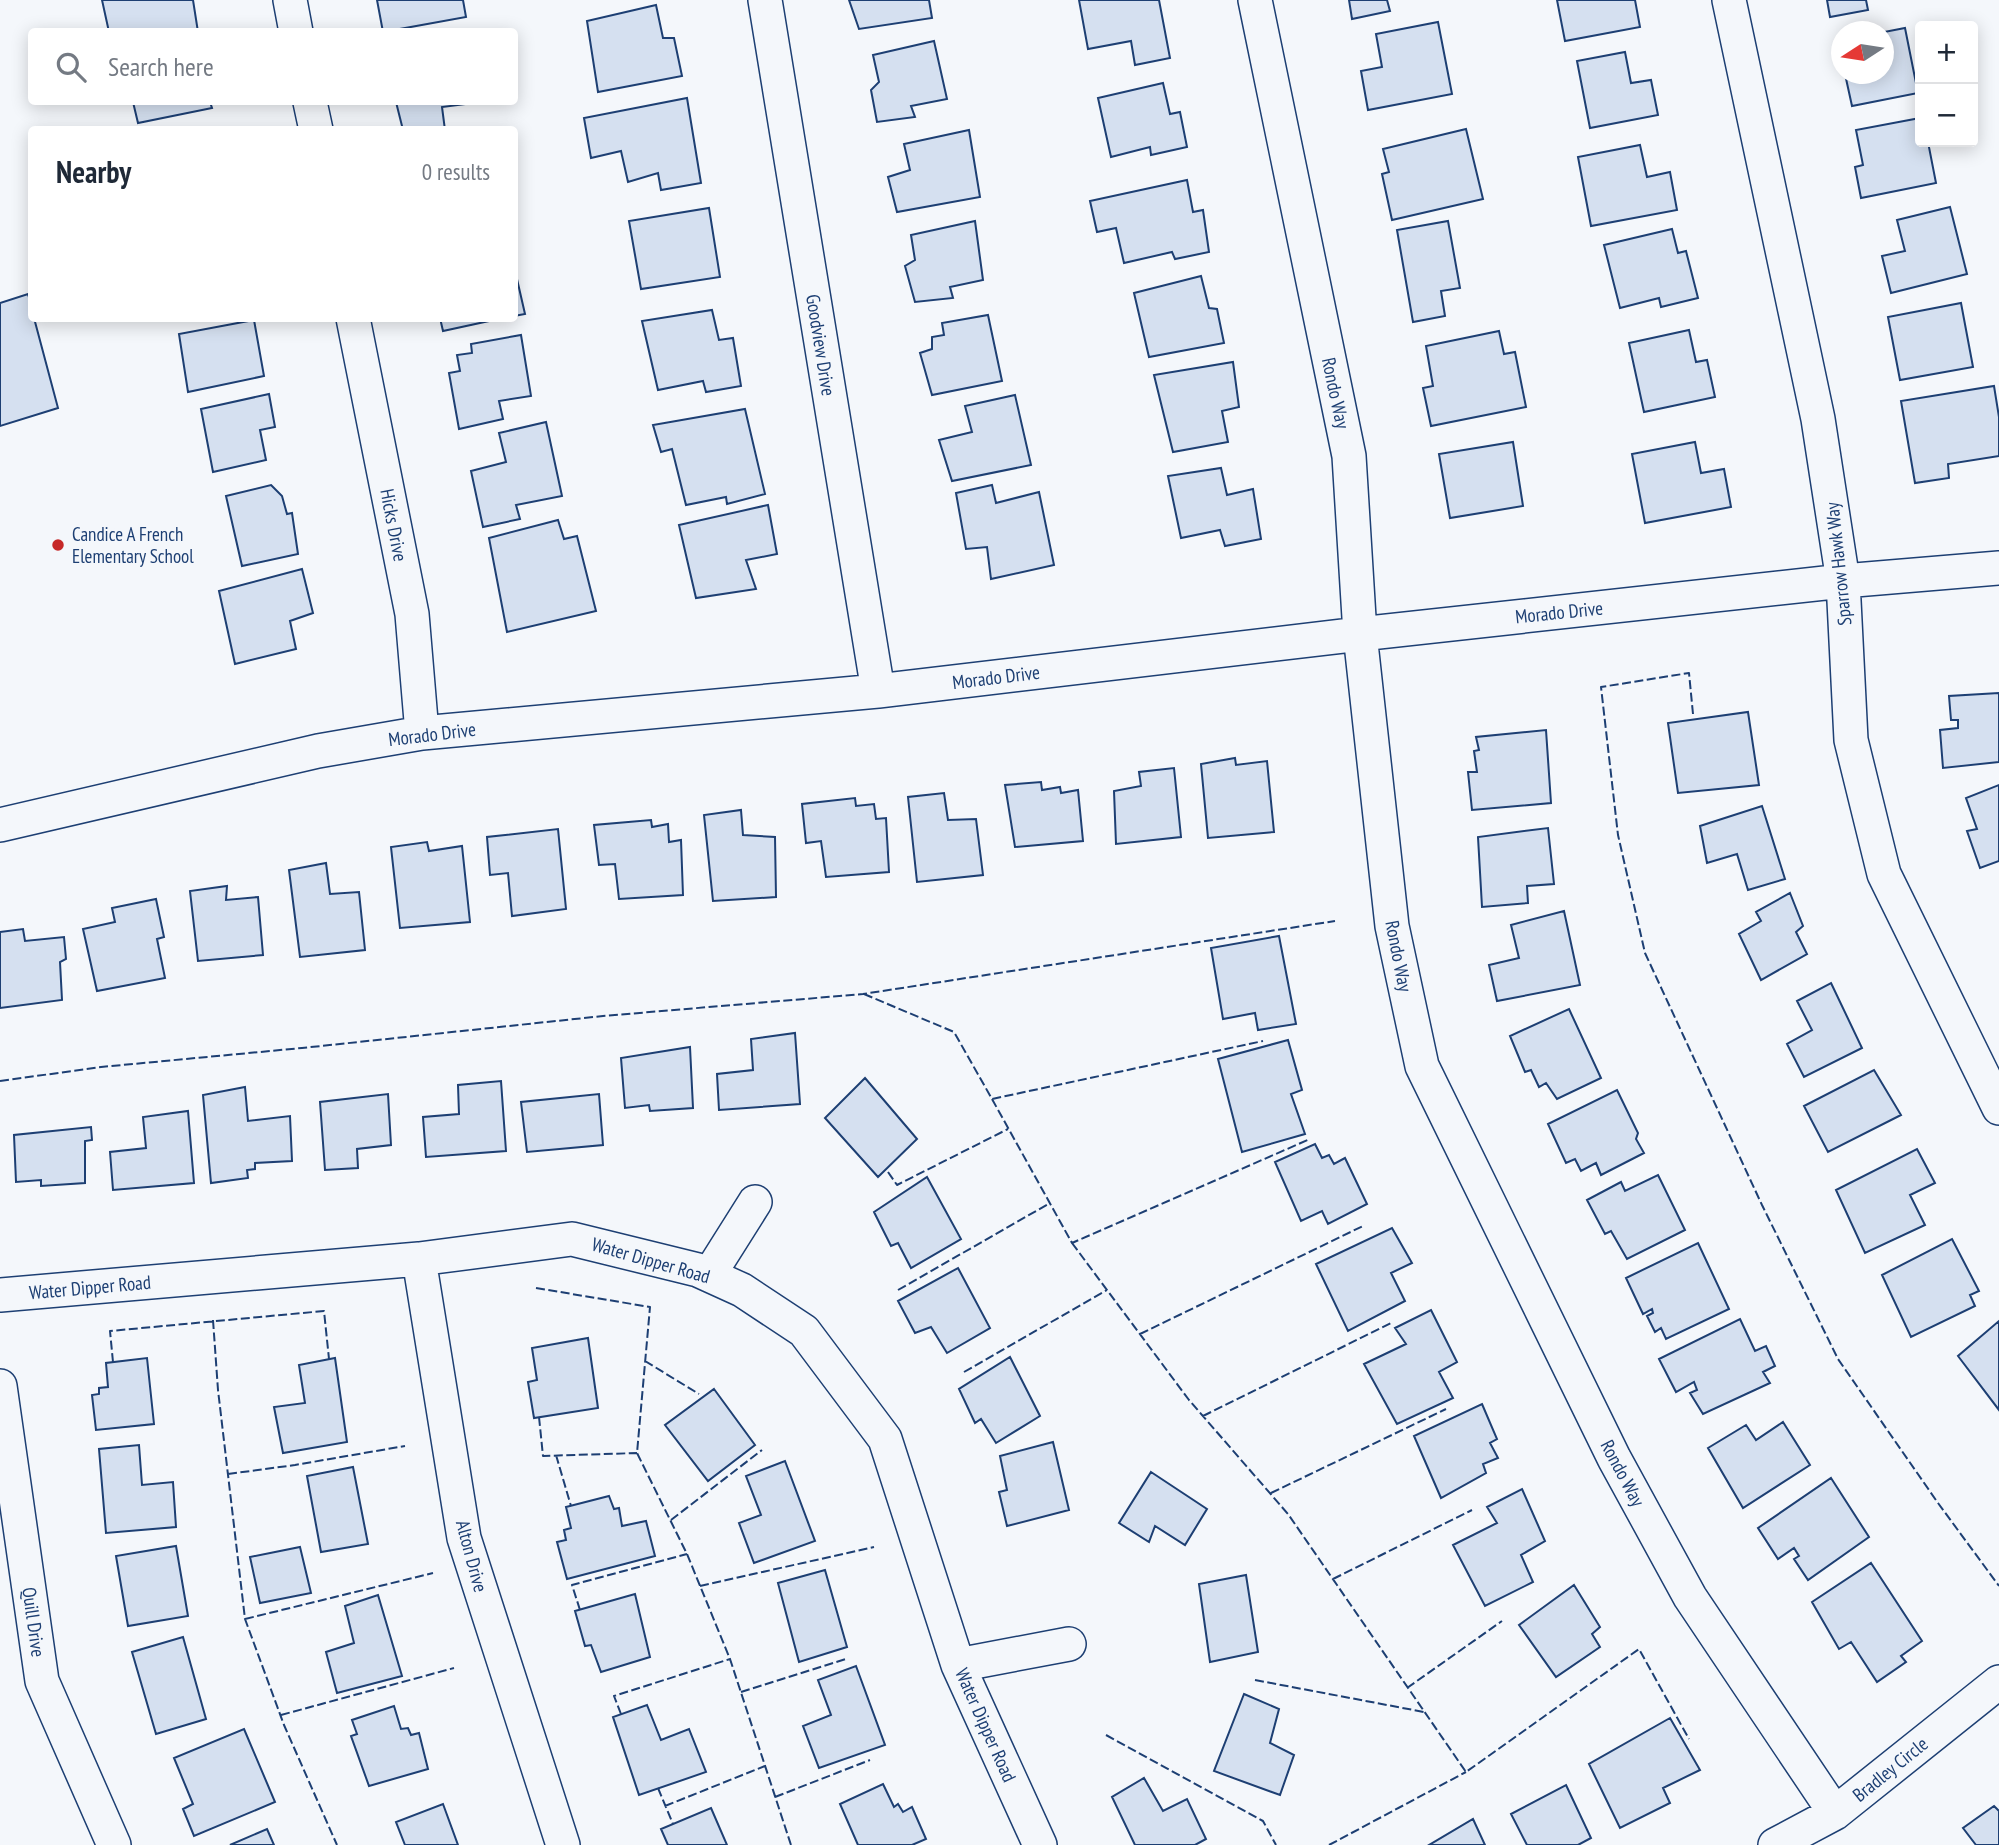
<!DOCTYPE html>
<html lang="en">
<head>
<meta charset="utf-8">
<style>
  body { margin:0; font-family:"PT Sans Narrow",sans-serif; background:#f6f6f7; color:#1f2937 }
  .controls { position:absolute; right:21px; top:21px; display:grid; overflow:hidden; border-radius:7px; box-shadow:0 4px 18px #0003 }
  .controls button { width:63px; height:63px; display:grid; place-items:center; padding:0; border:0; border-bottom:2px solid #e0e1e3; background:#fff; color:#1f2937; font:35px sans-serif }
  .compass { position:absolute; left:1831px; top:21px; width:63px; height:63px; border-radius:50%; background:#fff; box-shadow:0 4px 18px #0003; rotate:258deg }
  .list { margin:0; padding:0; list-style:none }
  h2 { display:flex; justify-content:space-between; align-items:center; height:91px; margin:0; padding:0 28px; font-size:30px }
  h2 small { font-size:23px; font-weight:400; color:#747a83 }
  .icon { flex:none; width:38px; height:38px; fill:none; stroke:currentColor; stroke-width:2; stroke-linecap:round; stroke-linejoin:round }
  .map { position:relative; flex:none; width:1999px; height:1845px; overflow:hidden }
  .search { position:absolute; background:#fff; box-shadow:0 4px 18px #0003; left:28px; top:28px; width:490px; height:77px; display:flex; align-items:center; gap:18px; box-sizing:border-box; padding:0 24px; border-radius:7px; color:#747a83; font-size:26px }
  .panel { position:absolute; background:#fff; box-shadow:0 4px 18px #0003; left:28px; top:126px; width:490px; height:196px; border-radius:7px }
  .map>svg:first-child { display:block }
</style>
</head>
<body>
<div class="map">
<svg width="1999" height="1845" viewBox="0 0 1999 1845">
  <rect width="100%" height="100%" fill="#f4f7fb"/>
  <path fill="#d5e0f0" stroke="#1d3f73" stroke-width="2" d="M102,0H193L198,32H109Z
    M377,0H463L466,17L383,32Z
    M849,0H929L932,18L859,29Z
    M1079,0H1159L1170,58L1135,65L1131,41L1088,49Z
    M1349,0H1387L1390,11L1352,19Z
    M1557,0H1635L1640,27L1565,41Z
    M1827,0H1866L1868,10L1830,17Z
    M656,5L663,38H674L682,76L598,92L587,21Z
    M1438,22L1452,94L1368,110L1361,71L1382,67L1376,34Z
    M1905,28L1918,93L1852,106L1845,74H1884V32Z
    M934,41L947,99L911,106L915,117L877,122L871,90L879,82L873,55Z
    M1625,52L1631,83L1651,80L1658,115L1590,128L1577,61Z
    M1163,83L1170,114L1180,112L1187,147L1151,155L1150,147L1111,157L1098,98Z
    M687,98L701,183L661,190L658,173L628,182L621,151L591,158L584,118Z
    M133,102H210L212,108L138,123Z
    M396,102H481L442,107L445,130H403Z
    M1920,118V142H1928L1936,183L1861,198L1855,167L1863,165L1856,130Z
    M1466,129L1483,199L1392,220L1382,174L1389,172L1383,149Z
    M969,130L980,197L897,212L888,177L910,170L904,144Z
    M1640,145L1647,177L1670,172L1677,210L1591,226L1578,157Z
    M1187,180L1193,212L1203,210L1209,252L1175,259L1172,252L1124,263L1116,228L1097,232L1090,201Z
    M1950,207L1967,274L1891,293L1882,256L1905,251L1897,220Z
    M709,208L720,277L641,289L629,221Z
    M975,221L983,280L950,287L953,298L915,302L905,266L915,260L911,235Z
    M1448,221L1460,288L1441,291L1445,316L1413,322L1397,230Z
    M1672,229L1678,253L1686,251L1698,298L1661,307L1659,298L1620,308L1604,245Z
    M514,266L525,314L514,316Z
    M1201,276L1209,308L1217,309L1224,343L1149,357L1134,293Z
    M28,294L32,308V318H34L58,408L0,426V303Z
    M1961,303L1973,367L1900,380L1888,317Z
    M712,310L719,340L733,338L741,386L706,392L703,381L658,390L642,321Z
    M988,315L1002,381L932,395L920,353L932,349V337L944,335L942,323Z
    M440,318H503L443,331Z
    M254,320L264,376L188,392L179,334Z
    M1689,330L1696,362L1707,360L1715,397L1644,412L1629,343Z
    M1499,331L1504,354L1515,352L1526,407L1431,426L1423,388L1433,386L1426,346Z
    M521,335L531,396L499,401L503,419L459,429L449,373L460,371L457,355L472,353L471,344Z
    M1233,362L1239,407L1222,411L1228,442L1173,452L1154,375Z
    M1994,386L1999,417V456L1948,464L1949,478L1915,483L1901,401Z
    M269,394L275,427L260,430L266,460L213,472L201,409Z
    M1015,395L1031,465L952,481L939,440L972,432L965,406Z
    M745,409L765,494L727,504L726,497L686,505L672,449L661,452L653,425Z
    M546,422L562,496L516,505L520,519L483,527L471,471L506,462L499,433Z
    M1513,442L1523,506L1450,518L1439,454Z
    M1695,442L1701,473L1724,469L1731,507L1645,523L1632,454Z
    M1221,468L1227,495L1253,489L1261,539L1225,546L1220,530L1181,538L1168,476Z
    M271,485L282,496L287,514L292,513L298,554L242,566L226,496Z
    M992,485L996,503L1039,492L1054,565L991,579L987,547L966,549L956,493Z
    M768,505L777,554L746,560L756,589L696,598L679,525Z
    M558,520L564,539L577,536L596,611L507,632L489,538Z
    M302,569L313,613L290,621L296,649L235,664L219,591Z
    M1999,693V762L1943,768L1940,730L1958,728V720H1951L1949,696Z
    M1748,712L1759,785L1678,793L1668,723Z
    M1546,730L1551,803L1472,810L1468,772H1477L1474,751L1479,750L1476,737Z
    M1235,758L1236,765L1267,761L1274,832L1208,838L1201,764Z
    M1174,768L1181,837L1116,844L1114,791L1141,786L1139,772Z
    M1041,782L1042,790L1060,787L1061,793L1078,790L1083,841L1015,847L1005,785Z
    M1999,785V861L1980,868L1967,831L1977,829L1966,798Z
    M944,793L948,820L976,819L983,875L917,882L908,797Z
    M855,798L856,806L874,804L876,819L886,818L889,872L826,877L821,841L806,843L802,804Z
    M1762,806L1785,879L1748,890L1737,854L1707,863L1700,826Z
    M741,810L743,835L775,837L776,897L713,901L704,815Z
    M651,820L652,827L668,824L669,842L681,840L683,895L619,899L615,864L599,865L594,825Z
    M1548,828L1554,884L1527,886L1528,903L1482,907L1478,837Z
    M558,829L566,909L512,916L508,873L490,875L487,837Z
    M427,842L429,851L462,846L470,922L400,928L391,847Z
    M326,863L330,894L359,892L365,950L300,957L289,870Z
    M227,886L226,900L258,897L263,955L198,961L190,891Z
    M1790,893L1803,926L1796,932L1807,954L1761,980L1739,934L1761,921L1756,912Z
    M156,899L164,937L157,939L165,978L97,991L83,929L115,922L112,908Z
    M1564,911L1580,985L1497,1001L1489,965L1519,958L1511,925Z
    M23,929L25,941L64,937L66,959L60,962L62,1000L0,1008V932Z
    M1279,936L1296,1024L1258,1030L1255,1013L1223,1019L1211,948Z
    M1831,983L1862,1048L1804,1077L1787,1044L1812,1030L1797,1001Z
    M1569,1009L1601,1078L1557,1099L1546,1083L1539,1087L1531,1070L1525,1072L1510,1036Z
    M795,1033L800,1104L719,1110L717,1074L753,1070L751,1039Z
    M1288,1040L1302,1090L1291,1094L1305,1134L1242,1152L1218,1059Z
    M690,1047L693,1108L650,1111L649,1105L625,1108L621,1058Z
    M1874,1070L1901,1115L1828,1152L1804,1106Z
    M865,1078L917,1139L878,1177L825,1118Z
    M501,1081L506,1151L426,1157L423,1117L459,1114L458,1085Z
    M245,1087L248,1121L290,1116L292,1161L255,1163V1169L247,1170L248,1178L211,1183L203,1095Z
    M1617,1090L1638,1133L1636,1139L1644,1153L1601,1175L1596,1163L1581,1171L1575,1159L1566,1163L1548,1124Z
    M388,1094L391,1145L357,1149L358,1168L325,1170L320,1102Z
    M599,1094L603,1145L527,1152L521,1102Z
    M188,1111L194,1183L113,1190L110,1152L146,1148L143,1117Z
    M91,1127L92,1140L85,1141V1183L41,1186V1180L16,1182L14,1135Z
    M1315,1144L1322,1158L1329,1155L1334,1164L1345,1158L1367,1204L1328,1224L1322,1211L1301,1221L1275,1162Z
    M1917,1149L1935,1183L1910,1195L1925,1225L1865,1253L1836,1190Z
    M1658,1175L1685,1230L1627,1259L1611,1231L1605,1234L1587,1200L1621,1182L1625,1191Z
    M927,1177L961,1239L911,1268L898,1243L891,1246L874,1212Z
    M1392,1228L1412,1263L1391,1273L1405,1301L1348,1331L1316,1264Z
    M1952,1239L1979,1291L1970,1295L1975,1306L1911,1337L1882,1275Z
    M1698,1243L1729,1309L1666,1339L1661,1328L1655,1332L1647,1316L1653,1313L1652,1309L1643,1314L1626,1278Z
    M958,1268L990,1328L947,1353L931,1327L915,1333L898,1301Z
    M1431,1310L1457,1362L1439,1372L1453,1398L1397,1424L1364,1364L1406,1344L1395,1328Z
    M1740,1319L1755,1351L1766,1346L1775,1366L1763,1372L1770,1383L1703,1414L1690,1393L1697,1390L1694,1382L1676,1392L1659,1359Z
    M1999,1321V1410L1958,1356Z
    M588,1338L598,1408L534,1418L528,1382L537,1380L532,1348Z
    M1010,1357L1040,1416L996,1443L981,1419L975,1423L959,1389Z
    M147,1358L154,1424L96,1430L92,1395L99,1394V1388L108,1387L106,1363Z
    M335,1358L347,1442L283,1453L274,1407L305,1403L299,1365Z
    M714,1389L755,1445L708,1481L665,1425Z
    M1482,1404L1497,1439L1490,1443L1498,1458L1483,1464L1486,1473L1441,1498L1414,1436Z
    M1783,1422L1810,1465L1743,1508L1708,1448L1746,1425L1756,1440Z
    M1053,1442L1069,1510L1007,1526L999,1492L1007,1490L1000,1456Z
    M139,1445L142,1485L173,1482L176,1527L106,1533L99,1449Z
    M785,1461L815,1541L754,1563L739,1523L761,1515L746,1476Z
    M353,1467L368,1544L321,1552L307,1476Z
    M1151,1472L1207,1509L1185,1545L1155,1526L1149,1542L1119,1523Z
    M1831,1478L1869,1537L1808,1580L1794,1559L1799,1556L1794,1548L1778,1559L1758,1528Z
    M1522,1489L1545,1541L1521,1555L1533,1582L1485,1606L1453,1545L1497,1523L1487,1507Z
    M609,1496L614,1509L619,1508L622,1526L646,1521L655,1556L567,1579L557,1542L566,1540L564,1530L571,1528L566,1507Z
    M176,1546L188,1616L128,1626L116,1556Z
    M300,1547L311,1593L260,1603L250,1557Z
    M1871,1563L1922,1641L1901,1656L1906,1662L1877,1682L1851,1642L1839,1649L1812,1602Z
    M825,1570L847,1647L799,1662L778,1583Z
    M1246,1575L1258,1652L1210,1662L1199,1584Z
    M1574,1585L1600,1627L1592,1634L1600,1647L1556,1677L1519,1625Z
    M635,1594L650,1657L601,1672L591,1645L585,1646L575,1611Z
    M378,1595L402,1676L337,1693L326,1652L354,1643L345,1606Z
    M183,1637L206,1719L156,1734L132,1652Z
    M856,1666L885,1745L819,1768L803,1726L831,1715L818,1680Z
    M1244,1694L1279,1709L1270,1743L1294,1755L1280,1795L1214,1771Z
    M647,1705L661,1740L689,1729L706,1772L639,1795L613,1717Z
    M394,1706L401,1729L408,1728L411,1735L419,1733L428,1769L369,1786L351,1736L357,1734L352,1720Z
    M1670,1718L1700,1770L1663,1788L1670,1803L1620,1828L1589,1764Z
    M244,1729L275,1802L194,1836L183,1809L193,1804L174,1758Z
    M1144,1778L1163,1811L1187,1799L1206,1839L1195,1845H1135L1112,1797Z
    M883,1784L894,1807L898,1804L903,1812L912,1807L926,1839L912,1845H858L840,1804Z
    M1566,1785L1591,1838L1578,1845H1527L1511,1814Z
    M443,1804L458,1845H405L396,1822Z
    M1994,1806L1999,1811V1845H1976L1963,1828Z
    M711,1808L727,1845H668L661,1829Z
    M1473,1819L1485,1845H1429Z
    M267,1829L274,1845H230Z"/>
  <g fill="none" stroke-linecap="round" stroke-linejoin="round">
    <g stroke="#1d3f73" stroke-width="36">
      <path id="minor" d="M290,0L296,32
        M765,0L878,691
        M1255,0L1349,456L1360,634L1392,926L1422,1066L1614,1458L1690,1597L1835,1813
        M1729,0L1818,419L1843,581L1851,740L1884,874L1999,1108
        M310,102L316,130
        M353,318L412,614L422,733
        M0,825L318,751L422,733L878,691L1360,634L1843,581L1999,568
        M419,1259L464,1538L563,1845
        M709,1275L755,1202
        M0,1295L419,1259L572,1239L698,1270L742,1290L804,1331L885,1439L958,1665L1040,1845
        M0,1386L42,1681L114,1845
        M958,1665L1069,1644
        M1775,1845L1835,1813L1999,1682"/>
    </g>
    <use href="#minor" stroke="#f4f7fb" stroke-width="33"/>
    <path stroke="#1d3f73" stroke-width="2" stroke-dasharray="9 3.5" stroke-linecap="butt" d="M1693,714L1689,673L1601,687L1618,835L1645,953L1762,1205L1838,1359L1938,1503L1999,1586
      M864,994L954,1032L992,1099L1263,1041
      M0,1081L101,1067L302,1048L603,1016L863,994L1335,921
      M992,1099L1072,1243L1310,1139
      M888,1172L897,1185L1008,1129
      M1072,1243L1189,1400L1288,1514L1466,1772L1639,1649L1689,1739
      M536,1288L650,1307L637,1453L687,1554L730,1659L791,1845
      M898,1290L1050,1203
      M213,1320L218,1390L245,1619L284,1725L337,1845
      M1140,1334L1365,1225
      M645,1361L699,1394
      M113,1362L110,1331L324,1311L329,1359
      M964,1372L1107,1290
      M1203,1416L1393,1322
      M539,1417L543,1456L637,1453
      M556,1455L571,1506
      M228,1474L295,1465L405,1446
      M1271,1493L1446,1409
      M671,1520L762,1450
      M1333,1579L1472,1510
      M700,1586L874,1547
      M580,1610L572,1585L687,1554
      M245,1619L433,1573
      M1255,1680L1424,1712
      M1407,1688L1502,1621
      M741,1692L846,1659
      M621,1714L614,1696L730,1659
      M281,1715L454,1668
      M1106,1735L1263,1821L1276,1845
      M658,1788L673,1824
      M775,1797L870,1760
      M665,1806L765,1766
      M1329,1845L1466,1772"/>
  </g>
  <circle fill="#c62828" stroke="#f4f7fb" stroke-width="2.5" cx="58" cy="545" r="7"/>
  <g text-anchor="middle" stroke-width="5" stroke-linejoin="round" paint-order="stroke">
    <g font-size="19" fill="#1d3f73" stroke="#f4f7fb">
      <text transform="translate(821 345) rotate(81)" y="7">Goodview Drive</text>
      <text transform="translate(1336 393) rotate(78)" y="7">Rondo Way</text>
      <text transform="translate(394 525) rotate(79)" y="7">Hicks Drive</text>
      <text transform="translate(1838 564) rotate(-96)" y="7">Sparrow Hawk Way</text>
      <text transform="translate(1559 612) rotate(-6)" y="7">Morado Drive</text>
      <text transform="translate(996 677) rotate(-7)" y="7">Morado Drive</text>
      <text transform="translate(432 734) rotate(-7)" y="7">Morado Drive</text>
      <text transform="translate(1399 956) rotate(79)" y="7">Rondo Way</text>
      <text transform="translate(651 1260) rotate(16)" y="7">Water Dipper Road</text>
      <text transform="translate(90 1287) rotate(-5)" y="7">Water Dipper Road</text>
      <text transform="translate(1623 1473) rotate(62)" y="7">Rondo Way</text>
      <text transform="translate(472 1556) rotate(75)" y="7">Alton Drive</text>
      <text transform="translate(34 1622) rotate(82)" y="7">Quill Drive</text>
      <text transform="translate(986 1725) rotate(66)" y="7">Water Dipper Road</text>
      <text transform="translate(1890 1769) rotate(-39)" y="7">Bradley Circle</text>
    </g>
    <g font-size="19" fill="#1d3f73" stroke="#f4f7fb" text-anchor="start">
      <text x="72" y="541">Candice A French<tspan x="72" dy="22">Elementary School</tspan></text>
    </g>
  </g>
</svg>
<div class="controls">
<button>+</button>
<button>−</button>
</div>
<svg class="compass" viewBox="-18 -18 36 36"><path d="M0-13l5 13h-10z" fill="#e53935"/><path d="M0 13l5-13h-10z" fill="#747a83"/></svg>
<div class="search"><svg class="icon" aria-label="search" viewBox="0 0 24 24"><circle cx="10" cy="10" r="6"/><path d="M15 15l6 6"/></svg>Search here</div>
<section class="panel">
<h2>Nearby<small>0 results</small></h2>
<ul class="list">
</ul>
</section>
</div>
</body>
</html>
